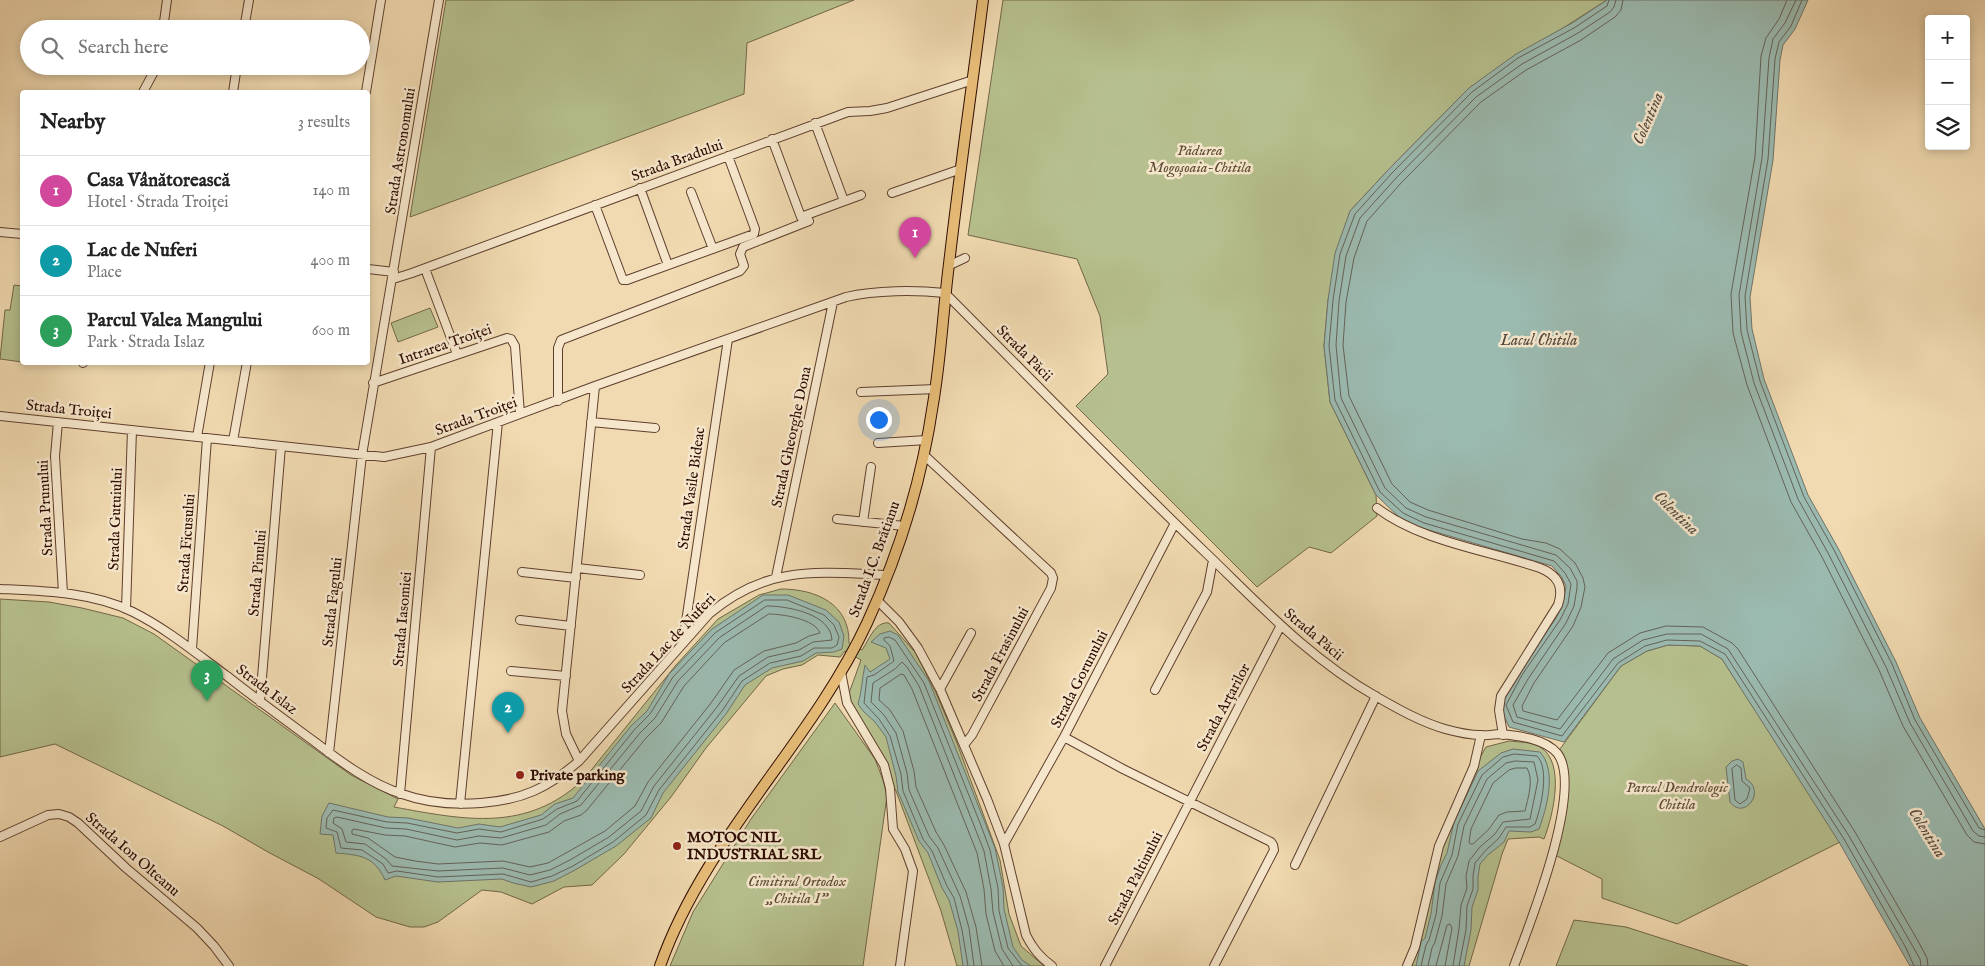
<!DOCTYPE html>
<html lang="en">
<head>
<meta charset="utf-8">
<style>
  body { margin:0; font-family:"IM FELL English",serif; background:#f2f2f2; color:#222 }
  .controls { position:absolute; right:15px; top:15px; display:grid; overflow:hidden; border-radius:5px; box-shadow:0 2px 8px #0003 }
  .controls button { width:45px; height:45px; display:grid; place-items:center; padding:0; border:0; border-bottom:1px solid #e0e0e0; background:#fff; color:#222; font:25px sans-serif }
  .you { position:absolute; left:878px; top:419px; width:18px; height:18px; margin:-12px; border:4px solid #fff; border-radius:50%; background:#1a73e8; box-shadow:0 0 0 8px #1a73e833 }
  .badge { display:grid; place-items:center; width:32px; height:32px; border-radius:50%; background:#db2777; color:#fff; font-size:16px; font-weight:700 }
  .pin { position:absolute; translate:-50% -41px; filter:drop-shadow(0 1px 2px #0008) }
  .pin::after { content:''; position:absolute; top:26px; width:18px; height:15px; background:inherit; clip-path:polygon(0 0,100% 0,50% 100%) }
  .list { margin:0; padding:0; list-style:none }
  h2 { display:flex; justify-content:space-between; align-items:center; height:65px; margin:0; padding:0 20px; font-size:21px }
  h2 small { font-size:16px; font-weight:400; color:#767676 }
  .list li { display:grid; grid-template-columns:32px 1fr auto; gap:15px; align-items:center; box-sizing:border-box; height:70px; padding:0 20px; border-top:1px solid #e0e0e0 }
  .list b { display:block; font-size:19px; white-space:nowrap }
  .list p { margin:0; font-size:16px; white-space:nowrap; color:#767676 }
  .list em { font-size:16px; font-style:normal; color:#767676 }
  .icon { flex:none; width:28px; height:28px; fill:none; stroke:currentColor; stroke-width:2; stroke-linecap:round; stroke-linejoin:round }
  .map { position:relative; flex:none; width:1985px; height:966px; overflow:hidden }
  .search { position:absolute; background:#fff; box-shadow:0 2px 8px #0003; left:20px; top:20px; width:350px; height:55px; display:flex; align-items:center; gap:12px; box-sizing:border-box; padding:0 18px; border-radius:28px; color:#767676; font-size:19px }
  .panel { position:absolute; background:#fff; box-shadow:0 2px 8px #0003; left:20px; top:90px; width:350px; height:275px; border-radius:5px }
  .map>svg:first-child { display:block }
</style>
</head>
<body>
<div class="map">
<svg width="1985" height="966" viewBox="0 0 1985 966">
  <rect width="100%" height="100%" fill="#f1dab1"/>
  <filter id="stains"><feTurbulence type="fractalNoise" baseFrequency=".004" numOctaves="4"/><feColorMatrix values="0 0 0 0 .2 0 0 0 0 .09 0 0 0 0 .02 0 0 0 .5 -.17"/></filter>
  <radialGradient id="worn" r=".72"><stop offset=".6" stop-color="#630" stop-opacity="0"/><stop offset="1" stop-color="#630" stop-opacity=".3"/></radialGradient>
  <path fill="#b6c08e" stroke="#726648" d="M446,0H854L747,43L744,94L410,217Z
    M1003,0H1607L1469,88L1389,169L1350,211L1328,300L1324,346L1330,402L1376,495L1377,516L1331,553L1309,547L1257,587L1076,406L1108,374L1100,316L1077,259L968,235Z
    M14,285L22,286V362L0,359L5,310H10Z
    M430,308L438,327L398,342L391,323Z
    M781,589C816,589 850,604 849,643L862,650C869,640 875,621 889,623L915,652L936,693L957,743L1000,860L1009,914L1021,946L1044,966H957L941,911L896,791L848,696L861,660L845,651L840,657L818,655L802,665L783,669L766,676L706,748L671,797L624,854L592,885L564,887L532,904L501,892L482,890L438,922L424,927H410L376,917L319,879L268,852L223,826L55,744L0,757V599L49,602L82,608L123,618L154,634L351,775L398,799L394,807C465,820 527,833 584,779L676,665L718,619L759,595Z
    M1668,645L1700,646L1722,659L1840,842L1677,924L1602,898V879L1553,854L1565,782L1557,753L1621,666L1647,651Z
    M835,703L875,759L883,780L887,796L863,966H670L693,912L751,819Z
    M1509,741C1518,742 1533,742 1540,747C1566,762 1553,816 1544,839L1539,837L1508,839L1502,854L1469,966H1407C1428,891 1445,815 1486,747Z
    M1574,920L1626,927L1748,966H1556Z"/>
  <path fill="#9bbab0" stroke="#6f746a" d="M1607,0H1808L1795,29L1783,45L1780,60L1773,160L1750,297L1752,329L1764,379L1808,495L1838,548L1896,662L1920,718L1985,829V966H1910L1839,842L1722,659L1700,646L1668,645L1647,651L1621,666L1564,742L1509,727L1500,706L1518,673L1556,618L1563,603L1566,586L1561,576L1552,566L1422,528L1400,518L1376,495L1330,402L1324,346L1328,300L1335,253L1350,211L1389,169L1469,88L1516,54L1572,23Z
    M763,595H788L826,610L839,622L844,636L842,649L834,652L816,653L803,661L772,668L745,685L726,714L663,793L651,818L616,846L575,870L554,881L531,887L513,883L502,879L438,882L396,876L385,880C374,856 360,855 336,853L333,835L320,834L322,816L329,803L388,817L408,818L458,828L479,824L500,827L541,815L555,804L573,798L631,726L647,711L669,674L712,629Z
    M890,631L898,635L929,681L995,848L1003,887L1004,909L1013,947L1022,960L1031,966H963L958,931L949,900L942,888L928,853L919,841L898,792L896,776L886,737L875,722L864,712L858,704C862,691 862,678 865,665L870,672L890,659L886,648L871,642L880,634Z
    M1513,749L1540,752C1557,771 1547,807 1539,829L1531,832L1509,831L1504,842L1488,855L1480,864L1478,877V890L1472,907L1471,930L1464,966H1416L1421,942L1425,938L1431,914L1435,882L1441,865L1447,853L1454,822L1478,771L1501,753Z
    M1738,759L1743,762L1746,779C1767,791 1744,821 1730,802L1726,767L1732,761Z"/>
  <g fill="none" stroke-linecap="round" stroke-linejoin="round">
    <path stroke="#646258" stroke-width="1" d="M1609,0L1607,6L1574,28L1518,58L1472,92L1392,173L1355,214L1340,254L1333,300L1329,346L1335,400L1380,492L1403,513L1424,523L1554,561L1565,573L1571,584L1568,604L1560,620L1522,675L1506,705L1513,722L1562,736L1618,663L1645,646L1667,640L1700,641L1725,654L1844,839L1906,948L1914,966
      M1616,0L1614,7L1610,12L1578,33L1522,64L1476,97L1397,177L1360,218L1346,256L1339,301L1336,345L1341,398L1385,488L1406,508L1426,517L1556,555L1570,568L1577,581V588L1574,606L1566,623L1528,679L1513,705L1517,717L1560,729L1613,659L1643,640L1667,634H1701L1728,649L1849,836L1912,945L1920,959L1921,966
      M1623,0L1621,10L1615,17L1581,40L1526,70L1481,102L1402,182L1367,221L1354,258L1346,302L1343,345L1349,396L1392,484L1410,502L1428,510L1522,539L1546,543L1560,549L1575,563L1583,578L1585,587L1581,607L1573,626L1534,683L1522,706L1523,711L1557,720L1608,653L1640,633L1666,626L1703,627L1732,643L1738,649L1855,832L1918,941L1927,958L1928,966
      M1787,0L1779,19L1766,38L1761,56L1755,157L1731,294L1733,333L1747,385L1791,502L1822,557L1879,670L1903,726L1967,835L1974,842L1985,844
      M1796,0L1785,23L1773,39L1769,58L1762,158L1739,295L1741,332L1754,383L1798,499L1828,553L1886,667L1910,723L1973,831L1979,836L1985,837
      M1802,0L1791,26L1779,42L1775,59L1768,159L1745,296L1747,330L1760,381L1804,497L1834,550L1892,664L1915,720L1979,828L1985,830
      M765,600H787L824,615L834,625L839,637L837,645L832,648H814L801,656L770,663L742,681L722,711L659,790L646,815L613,842L573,866L552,876L531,882L503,874L438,877L397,871L388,873L383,864L362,850L341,848L337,832L326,828L327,818L333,810L387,822L407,823L457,833L479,829L501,832L543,819L557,809L577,801L635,729L650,714L673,677L715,633Z
      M767,606C788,606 831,614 832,640L813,642L799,650L768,657L739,676L717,707L654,786L641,811L609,837L570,860L550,870L530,875L503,868L438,871L392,866L386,859L365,844L346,842L342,829L333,823L334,818L337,817L386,828L406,829L457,840L479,836L501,838L546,825L560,814L581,805L640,733L655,718L678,681L719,638Z
      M769,614C782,614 815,619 820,633L809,636L796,643L764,651L734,670L711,703L648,782L635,806L605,831L548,863L530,867L503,861L438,864L415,861L395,857L368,838L352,834V830L354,829L385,835L405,836L455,847L480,843L502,845L549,832L564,821L581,815L587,810L646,738L661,723L684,686L709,659L724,643Z
      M1737,765L1741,768L1742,781L1750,788L1747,799L1740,804L1735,800L1732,769Z
      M1516,768H1527C1534,780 1528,798 1525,811L1507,812L1499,815L1489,829L1473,844H1470L1469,842L1471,829L1493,783L1509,770Z
      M968,966L962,930L954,898L947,886L932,851L923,839L903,791L901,774L890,736L879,719L864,703L867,677L874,675L894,661L890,646L884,640V638L889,637L895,640L924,683L980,823L990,850L998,888L999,911L1008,948L1022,966
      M974,966L969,928L960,896L938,848L929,836L909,790L907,773L896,733L884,715L871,702L873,683L895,669L902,662L907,667L919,686L984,851L991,889L993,912L1002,949L1013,966
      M982,966L976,927L966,892L944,845L936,832L916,787L914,771L903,731L890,710L879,700L880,688L901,674L904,675L912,689L977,853L984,889L986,914L995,951L1004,966
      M1421,966L1426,945L1429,940L1436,915L1440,883L1452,855L1458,824L1482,775L1503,757L1514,754L1537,756C1550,769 1541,808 1535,824L1530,827H1506L1499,838L1485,851L1475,863L1473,876V889L1467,906L1466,930L1459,966
      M1428,966L1432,948L1435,942L1442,916L1446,884L1458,856L1464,826L1487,779L1506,763L1515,761L1534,762L1538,780L1530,819L1503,822L1495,834L1480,847L1469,861L1466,876L1467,888L1461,905L1459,929L1453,966
      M1436,966L1447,925L1450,924L1452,928L1445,966"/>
    <g stroke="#5e3f2d" stroke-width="10">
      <path id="minor" d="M163,29L167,0
        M244,29L249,0
        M143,92L157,66
        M233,92L237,66
        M366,92L381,0
        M815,123L844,201
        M772,139L801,217L861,195
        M640,188L668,265
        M691,192L713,249
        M892,193L961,169
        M595,205L623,280H627L754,234L755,229L728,156
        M0,232L22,234
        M948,266L965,258
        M368,269L394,272
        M427,274L457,354
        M393,279L412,273L848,112L870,111L887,108L973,80
        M83,363V362
        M373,383L507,338L511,339L515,346L520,414
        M861,392L936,389
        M558,401V348L561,340L740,271L744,266L740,254L743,247L809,221
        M0,416L384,457L431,447L595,386L846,297C876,290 915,290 945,293C1032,380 1118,469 1207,554C1261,606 1311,660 1377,697C1398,709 1421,722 1445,729C1456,732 1469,735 1480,735C1487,736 1494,734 1500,734C1518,736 1544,738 1557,753C1585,787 1529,926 1514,966
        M58,422L55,456L63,593
        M591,422L655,428
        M197,437L210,362
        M233,441L247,362
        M878,443L927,440
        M924,455L1051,573L1053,578L1051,588L972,735L964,745
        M1377,508C1422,542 1487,550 1540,568C1558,575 1564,587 1558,605L1501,696L1499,710L1503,735
        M837,519L904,526
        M863,522L871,467
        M577,568L640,575
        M522,572L576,578
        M776,577L833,302
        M0,589C44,591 93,592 133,612C167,629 197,654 227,676C256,699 285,720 315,742C341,762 371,784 402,794C427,803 455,805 481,803C522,800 548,788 579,761L709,614C767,565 816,572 887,575
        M877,600L899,622L918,648L940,689L987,799L1004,844L1026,935C1033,949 1040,957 1052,966
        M126,609L132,430
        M520,620L571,626
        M683,642L728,339
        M192,649L207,438
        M511,671L566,676
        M841,672L847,703L884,765L890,788L893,829L905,849L913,871L900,966
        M940,689L971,633
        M1155,690L1207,592L1213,560
        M260,702L281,446
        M1064,737L1123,769L1271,842L1273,845L1274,850L1214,966
        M329,753L362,455L439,0
        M579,761L566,734L562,711L595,386
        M400,794L431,447
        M460,804L498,422
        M0,837L48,815L59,814L69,817L78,823L126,868L197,928L214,946L229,966
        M1004,844L1064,737L1175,523
        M1295,865L1376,696
        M1105,966L1281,625
        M1407,966L1415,947L1439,846L1474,766L1481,735"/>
    </g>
    <g stroke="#2d0b01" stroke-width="12">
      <path id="major" d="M660,966C705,838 810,745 867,623C899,554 922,479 933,404C941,358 943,311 949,264C959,176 972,88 983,0"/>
    </g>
    <use href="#minor" stroke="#f6e7cc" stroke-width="8"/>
    <use href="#major" stroke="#e8bd78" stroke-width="10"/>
  </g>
  <g fill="#8f2418" stroke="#f6e7cc" stroke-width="2">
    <circle cx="520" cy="775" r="5"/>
    <circle cx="677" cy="846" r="5"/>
  </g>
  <g text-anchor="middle" stroke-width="5" stroke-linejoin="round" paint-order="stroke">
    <g font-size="15" font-style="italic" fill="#5d4a32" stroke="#f6e7cc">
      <text x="1200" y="155">Pădurea<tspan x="1200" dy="17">Mogoșoaia-Chitila</tspan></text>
      <text x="1677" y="792">Parcul Dendrologic<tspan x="1677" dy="17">Chitila</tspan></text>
      <text x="797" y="886">Cimitirul Ortodox<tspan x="797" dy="17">„Chitila I”</tspan></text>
    </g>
    <g font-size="15" fill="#2d0b01" stroke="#f6e7cc">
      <text transform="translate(400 151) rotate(-81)" y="5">Strada Astronomului</text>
      <text transform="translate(677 160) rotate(-20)" y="5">Strada Bradului</text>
      <text transform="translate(445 344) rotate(-19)" y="5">Intrarea Troiței</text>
      <text transform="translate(1025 353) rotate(45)" y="5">Strada Păcii</text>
      <text transform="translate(69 409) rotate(6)" y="5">Strada Troiței</text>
      <text transform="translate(476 416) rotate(-20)" y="5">Strada Troiței</text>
      <text transform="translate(791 437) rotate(-78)" y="5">Strada Gheorghe Dona</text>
      <text transform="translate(691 488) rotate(-82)" y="5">Strada Vasile Bideac</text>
      <text transform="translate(45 508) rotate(-93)" y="5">Strada Prunului</text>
      <text transform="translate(115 519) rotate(-88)" y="5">Strada Gutuiului</text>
      <text transform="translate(186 543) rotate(-86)" y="5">Strada Ficusului</text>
      <text transform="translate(874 559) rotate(-70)" y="5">Strada I.C. Brătianu</text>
      <text transform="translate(257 573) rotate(-85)" y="5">Strada Pinului</text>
      <text transform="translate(332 602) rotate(-84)" y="5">Strada Fagului</text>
      <text transform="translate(402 619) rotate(-85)" y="5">Strada Iasomiei</text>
      <text transform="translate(1314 634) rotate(40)" y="5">Strada Păcii</text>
      <text transform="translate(668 643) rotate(-47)" y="5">Strada Lac de Nuferi</text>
      <text transform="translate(1000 654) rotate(-62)" y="5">Strada Frasinului</text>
      <text transform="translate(1079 679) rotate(-63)" y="5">Strada Gorunului</text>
      <text transform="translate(267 689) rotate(37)" y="5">Strada Islaz</text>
      <text transform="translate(1223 707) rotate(-62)" y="5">Strada Arțarilor</text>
      <text transform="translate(133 854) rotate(41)" y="5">Strada Ion Olteanu</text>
      <text transform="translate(1135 878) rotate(-63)" y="5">Strada Paltinului</text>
    </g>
    <g font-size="15" font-weight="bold" fill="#2d0b01" stroke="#f6e7cc" text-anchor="start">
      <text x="530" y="780">Private parking</text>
      <text x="687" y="842">MOTOC NIL<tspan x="687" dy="17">INDUSTRIAL SRL</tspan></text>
    </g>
    <g font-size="16" font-style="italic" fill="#54483e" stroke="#f6e7cc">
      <text transform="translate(1647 118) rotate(-67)" y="6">Colentina</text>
      <text x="1539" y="345">Lacul Chitila</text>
      <text transform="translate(1677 512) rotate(44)" y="6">Colentina</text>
      <text transform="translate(1928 832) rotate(58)" y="6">Colentina</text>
    </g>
  </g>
  <rect width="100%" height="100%" filter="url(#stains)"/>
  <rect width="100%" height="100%" fill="url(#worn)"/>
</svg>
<div class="controls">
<button>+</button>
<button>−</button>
<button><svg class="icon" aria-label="layers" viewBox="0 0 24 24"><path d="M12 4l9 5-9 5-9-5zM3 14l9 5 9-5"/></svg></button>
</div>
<div class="you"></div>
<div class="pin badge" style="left:915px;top:258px;background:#d1479c">1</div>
<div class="pin badge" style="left:508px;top:733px;background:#0f9aa8">2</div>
<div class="pin badge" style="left:207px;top:701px;background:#2e9e5b">3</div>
<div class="search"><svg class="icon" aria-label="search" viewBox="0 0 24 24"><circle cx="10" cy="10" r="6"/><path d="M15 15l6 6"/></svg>Search here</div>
<section class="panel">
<h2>Nearby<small>3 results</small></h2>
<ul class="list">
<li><span class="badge" style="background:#d1479c">1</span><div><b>Casa Vânătorească</b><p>Hotel · Strada Troiței</p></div><em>140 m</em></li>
<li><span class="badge" style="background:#0f9aa8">2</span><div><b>Lac de Nuferi</b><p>Place</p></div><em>400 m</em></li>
<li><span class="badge" style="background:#2e9e5b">3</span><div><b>Parcul Valea Mangului</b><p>Park · Strada Islaz</p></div><em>600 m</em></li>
</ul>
</section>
</div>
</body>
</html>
